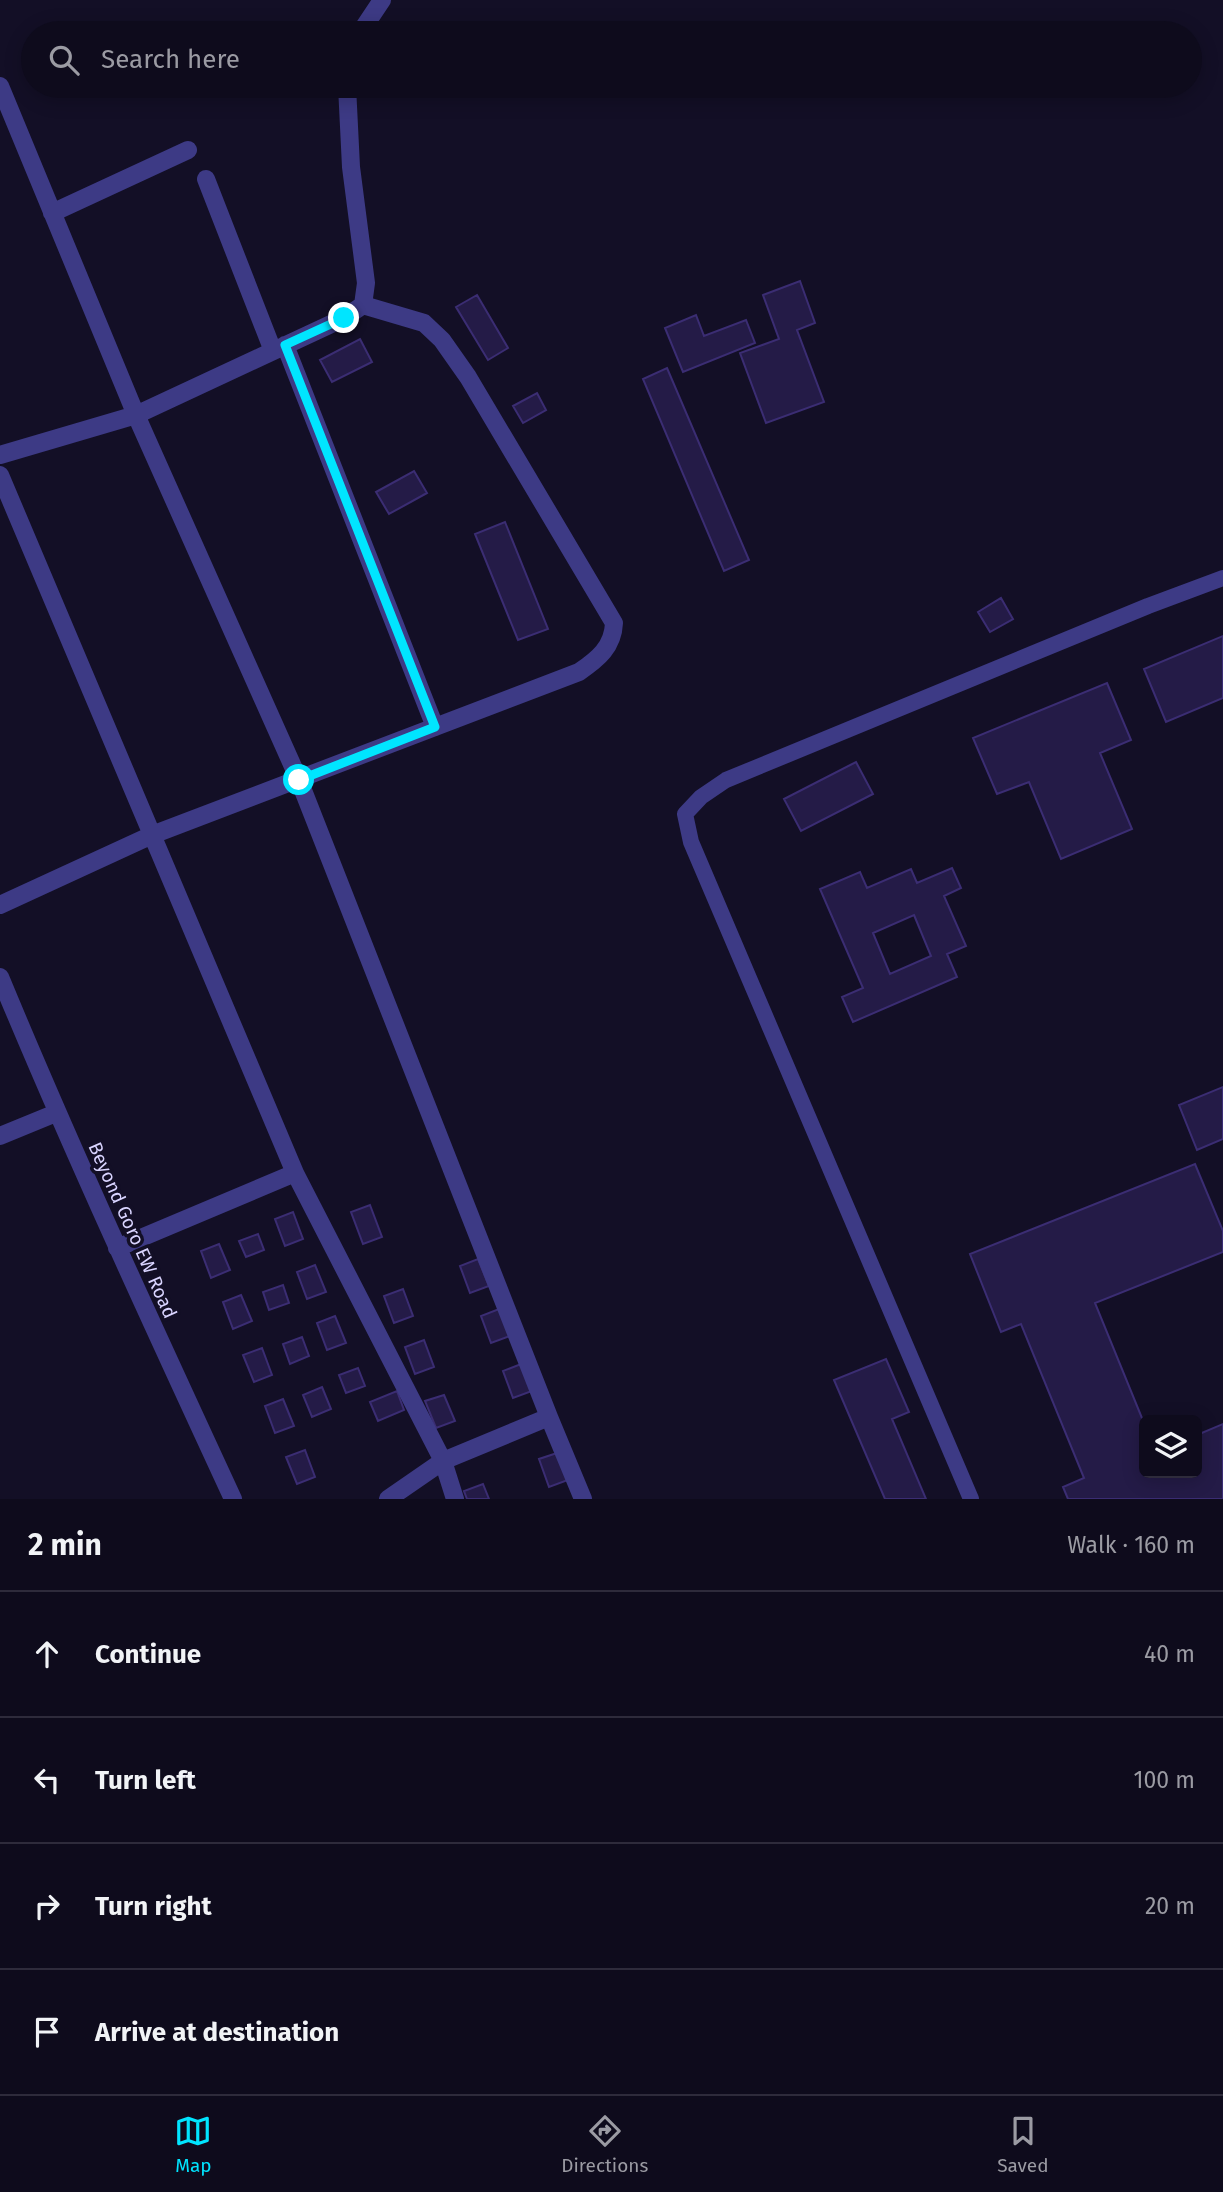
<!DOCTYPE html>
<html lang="en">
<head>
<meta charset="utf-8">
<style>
  body { margin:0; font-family:"Fira Sans",sans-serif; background:#1c1929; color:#f1f3f6 }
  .controls { position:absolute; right:21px; bottom:21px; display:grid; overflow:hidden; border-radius:10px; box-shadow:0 4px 18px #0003 }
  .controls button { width:63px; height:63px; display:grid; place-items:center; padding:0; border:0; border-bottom:2px solid #2e2b3b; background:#0e0b1c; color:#f1f3f6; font:35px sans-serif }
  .stop { position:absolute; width:21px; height:21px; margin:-16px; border:5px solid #00e5ff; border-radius:50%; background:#fff }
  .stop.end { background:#00e5ff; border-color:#fff; box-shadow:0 2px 7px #0008 }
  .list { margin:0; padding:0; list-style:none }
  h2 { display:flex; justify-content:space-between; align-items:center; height:91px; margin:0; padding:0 28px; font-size:30px }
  h2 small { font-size:23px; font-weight:400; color:#9b9ba3 }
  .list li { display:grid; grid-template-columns:46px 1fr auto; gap:21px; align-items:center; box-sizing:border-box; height:126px; padding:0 28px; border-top:2px solid #2e2b3b }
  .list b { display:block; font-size:26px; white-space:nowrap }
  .list em { font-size:23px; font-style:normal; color:#9b9ba3 }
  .icon { flex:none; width:38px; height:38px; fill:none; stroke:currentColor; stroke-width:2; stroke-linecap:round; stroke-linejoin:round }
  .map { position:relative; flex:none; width:1223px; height:1499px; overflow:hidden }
  .search { position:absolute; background:#0e0b1c; box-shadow:0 4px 18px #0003; left:21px; right:21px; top:21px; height:77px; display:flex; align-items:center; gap:18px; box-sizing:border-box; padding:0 24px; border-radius:38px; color:#9b9ba3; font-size:26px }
  .sheet { height:595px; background:#0e0b1c }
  nav { display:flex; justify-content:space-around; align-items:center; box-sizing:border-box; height:98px; border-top:2px solid #2e2b3b; background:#0e0b1c; font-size:19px; color:#9b9ba3 }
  nav a { display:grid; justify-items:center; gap:4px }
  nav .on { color:#00e5ff }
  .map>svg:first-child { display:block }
</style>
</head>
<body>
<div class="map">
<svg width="1223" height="1499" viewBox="0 0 1223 1499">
  <rect width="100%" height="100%" fill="#130f26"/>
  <path fill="#241b47" stroke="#3b2d73" stroke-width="2" fill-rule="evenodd" d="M800,281L815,323L797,330L824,402L766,423L740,353L779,339L763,295Z
    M477,295L508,348L488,360L456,307Z
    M696,315L704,336L746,320L755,343L683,372L665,328Z
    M360,339L372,362L332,382L320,360Z
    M667,368L749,560L724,571L643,379Z
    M537,393L546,410L523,423L513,406Z
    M414,471L427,493L389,514L376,492Z
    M505,522L548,629L518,640L475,534Z
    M1001,598L1013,619L990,632L978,612Z
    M1223,636V698L1166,722L1144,669Z
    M1107,683L1131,740L1100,753L1132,829L1061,859L1029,782L997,794L973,738Z
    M856,762L873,794L801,831L784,799Z
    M952,868L961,888L944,896L966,946L947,954L957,977L853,1022L842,997L863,988L820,889L860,872L867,888L911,869L917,883ZM914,915L931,956L890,974L873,933Z
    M1223,1087V1139L1197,1150L1179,1105Z
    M1195,1164L1223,1231V1252L1095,1303L1144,1423V1473H1197V1435L1223,1424V1499H1068L1063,1487L1084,1478L1021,1324L1001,1332L970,1254Z
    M370,1205L382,1237L363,1244L351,1212Z
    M293,1212L303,1239L285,1246L275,1219Z
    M258,1234L264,1250L246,1257L239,1241Z
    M219,1244L230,1270L211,1278L201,1251Z
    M478,1259L489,1286L470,1293L460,1266Z
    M315,1265L326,1292L307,1299L297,1272Z
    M283,1285L289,1303L269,1310L263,1292Z
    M403,1289L413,1316L394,1323L384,1296Z
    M241,1295L252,1321L233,1329L223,1302Z
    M499,1309L510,1336L491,1343L481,1316Z
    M335,1316L346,1343L327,1350L317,1323Z
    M302,1337L309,1356L290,1364L283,1344Z
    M424,1340L434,1367L415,1374L405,1347Z
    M262,1348L272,1375L254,1382L243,1355Z
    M886,1359L909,1412L892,1419L926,1499H885L834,1380Z
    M521,1364L532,1391L513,1398L503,1371Z
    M358,1368L365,1386L346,1393L339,1375Z
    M322,1387L331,1409L312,1417L303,1395Z
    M397,1391L404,1410L378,1421L370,1402Z
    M444,1395L455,1421L436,1428L425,1401Z
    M283,1399L294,1426L275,1433L265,1406Z
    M305,1450L315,1477L297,1484L286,1457Z
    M557,1453L568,1480L549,1487L539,1459Z
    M483,1484L489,1499H467L464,1491Z"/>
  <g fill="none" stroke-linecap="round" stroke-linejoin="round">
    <path stroke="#3d3a85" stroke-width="16" d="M971,1499L691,842L685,814L701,797L726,780L1148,606L1223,578"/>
    <path stroke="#3d3a85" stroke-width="18" d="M360,33L382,0
      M0,86L136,415L299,780L549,1417L583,1499
      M206,179L273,351
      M52,213L188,150
      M285,345L435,727
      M0,455L136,415L344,318L363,305L366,283L351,167L347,86
      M0,475L295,1173L443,1461L455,1499
      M0,905L152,835L579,672C598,659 613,647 614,623L468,377L442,340L424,323L363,305
      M0,977C73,1153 153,1326 233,1499
      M0,1136L56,1113
      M117,1248L295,1173
      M388,1499L443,1461L549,1417"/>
  </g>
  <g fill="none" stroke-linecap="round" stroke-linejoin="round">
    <path stroke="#00e5ff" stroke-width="9" d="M299,780L435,727L285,345L344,318"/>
  </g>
  <g text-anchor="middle" stroke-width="7" stroke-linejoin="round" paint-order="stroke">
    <g font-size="19" fill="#d9d4ff" stroke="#130f26">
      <text transform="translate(133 1230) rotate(66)" y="7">Beyond Goro EW Road</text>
    </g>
  </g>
</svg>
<div class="controls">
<button><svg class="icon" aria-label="layers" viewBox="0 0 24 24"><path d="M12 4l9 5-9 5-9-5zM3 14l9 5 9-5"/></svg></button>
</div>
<div class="stop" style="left:299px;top:780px"></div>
<div class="stop end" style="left:344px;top:318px"></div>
<div class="search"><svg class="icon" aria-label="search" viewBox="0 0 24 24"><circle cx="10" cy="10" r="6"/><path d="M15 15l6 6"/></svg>Search here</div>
</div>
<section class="sheet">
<h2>2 min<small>Walk · 160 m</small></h2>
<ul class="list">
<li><svg class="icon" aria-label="ahead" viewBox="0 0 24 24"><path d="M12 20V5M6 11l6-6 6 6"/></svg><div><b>Continue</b></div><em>40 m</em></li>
<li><svg class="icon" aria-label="left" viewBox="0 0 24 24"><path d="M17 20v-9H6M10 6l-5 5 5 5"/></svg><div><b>Turn left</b></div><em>100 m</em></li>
<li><svg class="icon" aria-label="right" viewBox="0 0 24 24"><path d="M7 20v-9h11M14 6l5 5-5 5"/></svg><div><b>Turn right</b></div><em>20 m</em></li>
<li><svg class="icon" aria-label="arrive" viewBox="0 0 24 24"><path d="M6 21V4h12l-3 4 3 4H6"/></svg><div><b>Arrive at destination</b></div></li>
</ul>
</section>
<nav>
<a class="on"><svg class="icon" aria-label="map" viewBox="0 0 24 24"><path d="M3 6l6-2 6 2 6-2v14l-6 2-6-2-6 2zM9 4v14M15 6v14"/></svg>Map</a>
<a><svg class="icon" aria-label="directions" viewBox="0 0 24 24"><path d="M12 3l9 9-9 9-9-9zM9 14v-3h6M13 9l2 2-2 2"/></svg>Directions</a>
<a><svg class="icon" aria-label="saved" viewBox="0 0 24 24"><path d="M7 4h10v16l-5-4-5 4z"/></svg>Saved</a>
</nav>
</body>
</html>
